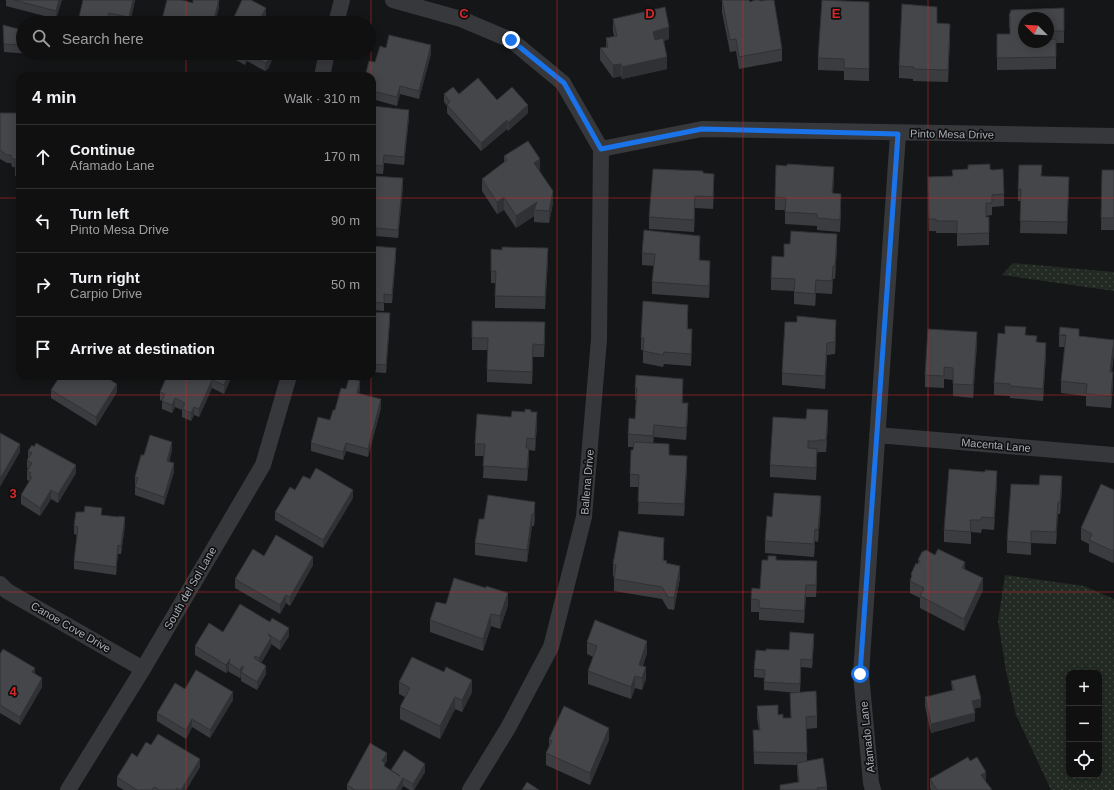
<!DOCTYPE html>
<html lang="en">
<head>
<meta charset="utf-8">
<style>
  body { margin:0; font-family:Helvetica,sans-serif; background:#19191a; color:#f1f3f6 }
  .controls { position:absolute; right:12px; bottom:12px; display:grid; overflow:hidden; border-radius:8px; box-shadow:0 2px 10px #0003 }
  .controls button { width:36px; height:36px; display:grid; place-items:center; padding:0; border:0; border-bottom:1px solid #303031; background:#101011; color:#f1f3f6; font:20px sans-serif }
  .compass { position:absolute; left:1018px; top:12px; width:36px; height:36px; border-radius:50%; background:#101011; box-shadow:0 2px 10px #0003; rotate:294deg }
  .stop { position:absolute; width:12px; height:12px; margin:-9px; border:3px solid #1a73e8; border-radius:50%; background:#fff }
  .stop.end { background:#1a73e8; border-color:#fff; box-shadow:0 1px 4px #0008 }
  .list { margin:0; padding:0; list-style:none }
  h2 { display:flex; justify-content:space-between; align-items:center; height:52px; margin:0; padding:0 16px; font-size:17px }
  h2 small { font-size:13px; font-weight:400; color:#9c9d9f }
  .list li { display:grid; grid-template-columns:26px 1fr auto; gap:12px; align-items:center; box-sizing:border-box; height:64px; padding:0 16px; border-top:1px solid #303031 }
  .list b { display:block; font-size:15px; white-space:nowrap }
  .list p { margin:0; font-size:13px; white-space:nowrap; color:#9c9d9f }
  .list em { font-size:13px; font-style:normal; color:#9c9d9f }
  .icon { flex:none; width:22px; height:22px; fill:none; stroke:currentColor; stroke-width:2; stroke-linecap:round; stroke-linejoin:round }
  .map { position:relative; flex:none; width:1114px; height:790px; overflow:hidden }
  .search { position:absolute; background:#101011; box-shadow:0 2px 10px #0003; left:16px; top:16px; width:360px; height:44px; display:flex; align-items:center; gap:10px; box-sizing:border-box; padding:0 14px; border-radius:22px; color:#9c9d9f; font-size:15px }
  .panel { position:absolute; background:#101011; box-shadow:0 2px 10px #0003; left:16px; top:72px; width:360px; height:308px; border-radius:12px }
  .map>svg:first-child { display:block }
</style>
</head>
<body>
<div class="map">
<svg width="1114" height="790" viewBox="0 0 1114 790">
  <defs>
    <pattern id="grass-dots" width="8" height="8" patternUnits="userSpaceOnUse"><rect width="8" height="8" fill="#222a23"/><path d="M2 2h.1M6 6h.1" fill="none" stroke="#3f4641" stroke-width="1.8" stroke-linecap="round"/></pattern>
  </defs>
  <rect width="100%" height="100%" fill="#151617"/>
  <path fill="url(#grass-dots)" fill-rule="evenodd" d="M1013,263L1114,272V291L1002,275Z
    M1005,575L1084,586L1114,599V790H1051L1016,715L1006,671L998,621ZM1069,673H1099V775H1069Z"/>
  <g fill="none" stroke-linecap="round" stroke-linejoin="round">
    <path stroke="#37383c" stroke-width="16" d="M393,0L461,19L511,40L563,83L601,149L599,339L584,517L551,647L508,728L470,790
      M336,23L342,0
      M322,76L327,53
      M601,149L702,129L1114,136
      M877,435L1114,455
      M0,584L7,591L143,669
      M68,790L143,669L263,465L289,376
      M873,790L871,783L861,674L898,134"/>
  </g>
  <path fill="#3b3c40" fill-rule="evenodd" d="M6,0H62L56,19L6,6Z
    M135,0L130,23H118L109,21V23H79V17Z
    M722,0L782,49V61L739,69L736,51L730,52L722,12Z
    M869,2V81L844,80V71L818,70V58Z
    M1064,8V43H1056V69L997,70V34H1010V28H1009V16ZM1024,18H1048V42Z
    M266,16L263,23H233V19Z
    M613,19L669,39L664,41L667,69L622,79L621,76L613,78L600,60V48L606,47V38L614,36L613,31Z
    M937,23L950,36L948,82L913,81V79L899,78V66Z
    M3,25L22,30H23V53H35L31,54L4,52Z
    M386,48L431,54L419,99L400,94L397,106L372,99V76L375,62Z
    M183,53H193L192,56Z
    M232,53H278L276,56L274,55L268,69L265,71L247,61L245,65L234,59V54Z
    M444,94H459L497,100L528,113L508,131L507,129L481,151L447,113V106L444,102Z
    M372,106L409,118L404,165L384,163L383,174L372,173Z
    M0,113H20V176H15V167H12L11,163H7L0,159Z
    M504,156L540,171L553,203L549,223L534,222V216L516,228L504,210L497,214L482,191V179L504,163Z
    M990,169L1004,194V206L992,207V215L986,216V217H989V245L957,246V233H936V231H929L928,177L952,176Z
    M1102,170H1114V230H1101Z
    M703,173L714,186L713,209L695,208L694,232L649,229V217Z
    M372,176L403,187L398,238L376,236V246L372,245Z
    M1042,176L1069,189L1067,234L1020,233L1021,201H1018V189Z
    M834,179L833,193L841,206L840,232L817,230V226L785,224V210H775V197Z
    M372,246L396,256L392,303H384V311L372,310Z
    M837,246L835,279H833L832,294L816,293L815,306L794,304V291L771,290V278L784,257Z
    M700,248V260L710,273L709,298L652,294V282L654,266L642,265V253Z
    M491,249L548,260L545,309L495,308V283H491Z
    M372,312L390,321L386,373L372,372Z
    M688,317V329L692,341L691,366L664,364L663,367L643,363V350H641V338Z
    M836,332L835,354L827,355L825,389L782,385V373Z
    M545,334L544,357H533L532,384L487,382V350H472V338Z
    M1026,335L1037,342L1046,355L1043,401L1010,398V396L994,395V383Z
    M1059,335L1079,337L1114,352L1112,372L1113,384L1111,408L1086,406V396L1061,393V381L1065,347H1059Z
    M977,344L973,398L953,396V380L944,379V388L925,387V375Z
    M166,376H231V378L224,394L212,388L199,417L194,415L191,421L182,417V410L175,407L172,413L162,409V401L160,400V392L166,379Z
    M337,376H366V378Z
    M635,388L683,391V403L688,415L686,440L654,437L653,443L687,468L684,516L638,514L639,487H630V474L634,447H628V434L635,419L636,400H635Z
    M346,389H360L359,393L381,408L368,457L346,451L343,460L311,451V443L330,420Z
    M51,390L117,392L96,426L51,398Z
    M531,412L537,425L535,451L529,450V460L527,481L483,478L484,456H475V444L511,417Z
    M828,423L826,452H818L817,453L816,480L770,477V465Z
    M172,450L169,462L174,472L164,505L135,495V477L144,455Z
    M28,451L76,473L58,503L51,499L40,516L21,504V495L29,481L27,480V471L28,469L27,468V460L28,458Z
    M310,479L353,498L323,548L275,520V512L295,490Z
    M997,483L994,530L982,529L981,533L971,532V544L944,542V530Z
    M1062,489L1060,514H1058L1056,544L1031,543V555L1007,553V541Z
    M1114,490V561L1113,563L1089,552V544L1081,540V528Z
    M488,495L535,514L534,526H532L527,562L475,555V543L484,519Z
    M821,508L818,542L815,541L814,557L765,553V541L772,517Z
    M102,515L125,525L121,554H118L116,575L74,569V561L77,535L74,534V526Z
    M664,550V561L680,578L674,610L668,609L662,599L614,591V577L613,576V564Z
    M264,556L313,565L290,606L286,603L280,614L235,588V579Z
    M768,560H776L817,573L816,597H806L804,623L759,620V612H751V599L760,589Z
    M918,560L965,569L983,590L964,631L920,608V598L910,593V581L911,579V574L918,564Z
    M446,604L508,605L500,629L491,626L483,651L430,632V620Z
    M223,632L289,636L280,650L271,644V646L261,663L266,674L257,690L241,681V677L240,678L229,672V670L226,673L195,655V646Z
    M587,642L647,653L643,666L646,679L642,690L635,688L631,699L588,684V671L593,657L587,654Z
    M814,642L812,668L801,667L800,692L817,716V728L806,729L807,761L827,787V790H780V785L798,783L797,771V765L754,764L753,730H759L757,718V706L778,715L783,718H791L790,693H798L764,690V678L754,677V669L766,651L789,650Z
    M0,654L35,674L42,687L20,725L0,713Z
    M951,681L981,707L974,709L975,721L931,733L925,706V697L952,690Z
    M399,682L472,692L462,712L455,709L440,739L400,719V707L405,697L399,694Z
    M233,700L210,738L192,727L186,739L157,721V713Z
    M549,739L609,740L590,785L546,765V753L549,746Z
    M151,745L200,767L186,790H124L117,786V777L137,757Z
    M387,761L385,763V768L391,771V770L425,772L414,790H410L403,786L401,790H347V785Z
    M970,761L986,780H985L992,790H931L930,788V779Z"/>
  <path fill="#303134" d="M59,0H62L56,19V11Z
    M133,0H135L130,23H129V17Z
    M219,0V8L215,23H213Z
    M266,8V16L263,23H258Z
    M109,13V23H107Z
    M950,24V36L948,82V70Z
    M669,27V39L653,44V32Z
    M431,45V54L419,99V91Z
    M247,53V61L245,65V56Z
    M272,53H274V55L268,69L265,71V63Z
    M667,57V69L622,79V67Z
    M621,64V76L613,78V65Z
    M400,86V94L397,106V97Z
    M528,105V113L508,131V123Z
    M409,110V118L404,165V157Z
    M507,120V129L481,151V143Z
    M384,155V163L383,174V166Z
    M540,159V171L534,163Z
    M834,167V179L832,205V193Z
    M714,174V186L713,209V197Z
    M403,178V187L398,238V230Z
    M553,191V203L549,223V211Z
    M841,194V206L840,232V220Z
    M695,196V208L694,232V220Z
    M504,197V210L497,214V202Z
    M537,202L534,210V216L516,228V216Z
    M837,234V246L835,279V267Z
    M700,236V248L699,272V260Z
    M396,248V256L392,303V295Z
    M548,248V260L545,309V297Z
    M710,261V273L709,298V286Z
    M833,266V279L832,294V281Z
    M816,280V293L815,306V294Z
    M688,305V317L687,341V329Z
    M390,313V321L386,373V365Z
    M836,320V332L835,354V342Z
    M692,329V341L691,366V354Z
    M977,332V344L973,398V385Z
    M1114,340V352L1110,384V372Z
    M827,343V355L825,389V376Z
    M1046,343V355L1043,401V389Z
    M533,344V357L532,384V372Z
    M1113,372V384L1111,408V396Z
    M228,376H231V378L224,394V385Z
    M683,379V391L682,415V403Z
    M212,380V388L199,417V409Z
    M360,381V389L357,401V393Z
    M117,384V392L96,426V417Z
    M175,398V407L172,413V405Z
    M381,399V408L368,457V449Z
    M688,403V415L686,440V428Z
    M194,407V415L191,421V413Z
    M828,410V423L826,452V440Z
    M537,412V425L535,451V439Z
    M654,425V437L653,448V436Z
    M172,442V450L167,470V461Z
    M346,443V451L343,460V452Z
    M20,444V452L0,487V479Z
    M529,448V460L527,481V469Z
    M817,449V461L816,480V468Z
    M687,456V468L684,516V504Z
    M174,463V472L164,505V497Z
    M76,465V473L58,503V494Z
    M997,471V483L994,530V518Z
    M1062,476V489L1060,514V502Z
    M51,490V499L40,516V508Z
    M353,490V498L323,548V540Z
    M821,496V508L818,542V530Z
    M535,502V514L534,526V514Z
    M1058,502V514L1056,544V532Z
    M532,514V526L527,562V550Z
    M125,517V525L121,554V546Z
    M815,529V541L814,557V544Z
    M664,538V550L663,573V560Z
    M118,545V554L116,575V567Z
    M1114,549V561L1113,563V551Z
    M313,557V565L290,606V597Z
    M817,561V573L816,597V585Z
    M965,562V574L962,568Z
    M680,566V578L674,610V598Z
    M983,578V590L964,631V619Z
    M806,585V597L804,623V611Z
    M508,593V605L500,629V616Z
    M286,595V603L280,614V605Z
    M491,614V626L483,651V639Z
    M289,628V636L280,650V642Z
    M814,634V642L812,668V660Z
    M271,638V646L259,667V658Z
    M647,641V653L639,677V665Z
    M230,659L229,663V670L226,673V665Z
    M801,659V667L800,693V684Z
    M242,666V673L241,672V677L240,678V670Z
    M266,666V674L257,690V682Z
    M646,667V679L642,690V678Z
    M35,668V676L32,672Z
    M635,676V688L631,699V687Z
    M42,678V687L20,725V717Z
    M472,680V692L462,712V700Z
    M233,692V700L210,738V730Z
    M455,697V709L440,739V726Z
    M981,699V707L972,709V701Z
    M975,713V721L931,733V724Z
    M192,719V727L186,739V730Z
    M609,728V740L590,785V773Z
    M387,753V761L382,769V761Z
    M200,759V767L186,790H181Z
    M425,764V772L414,790H413V784Z
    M986,772V780L981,783V775Z
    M403,778V786L401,790H396Z"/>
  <path fill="#45464a" stroke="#303134" d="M14,0H59L56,11Z
    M83,0H133L129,17L109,13L107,23H104L79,17Z
    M167,0H181L193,3V0H219L213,23H161Z
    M242,0H251L266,8L258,23H239L233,19Z
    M722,0H749L750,2L755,0H759L760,1L766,0H774L782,49L739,57L736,39L730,40Z
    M822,0L869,2V69L844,68V59L818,58Z
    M902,4L937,7V23L950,24L948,70L913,69L914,67L899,66Z
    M665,7L669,27L653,32L655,40L663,38L667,57L622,67L621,64L613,65L600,48L608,47L606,38L617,36L613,19Z
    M1064,8V31H1048V18H1024V42H1048V40L1056,39V57L997,58V34H1010V16H1009L1011,10Z
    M3,25L22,30H23V45L4,44Z
    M389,35L431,45L419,91L400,86L397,97L372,91V76H365L369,61L375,62L380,46L386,48Z
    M239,53H247L245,56Z
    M247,53H272L268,61L265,63Z
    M478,78L497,100L512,87L528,105L508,123L507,120L481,143L447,105L450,102L444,94L453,87L459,94Z
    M372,106L409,110L404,157L384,155L383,166L372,165Z
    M0,113H20V168H15V159H12L11,155H7L0,150Z
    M528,141L540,159L534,163L553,191L549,211L534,210L537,202L516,216L504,197L497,202L482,179L507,160L504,156Z
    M787,164L834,167L832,193L841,194L840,220L817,218V214L785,212L786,198L775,197L776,165L787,166Z
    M990,164V169L992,170L1003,169L1004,194L992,195V203H986V217H989V233L957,234V221H936V219H929L928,177L953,176L952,170L968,169V165Z
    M1019,165H1042L1041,176L1069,177L1067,222L1020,221L1021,189H1018Z
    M653,169L703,171V173L714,174L713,197L695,196L694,220L649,217Z
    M1102,170H1114V218H1101Z
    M372,176L403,178L398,230L376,228V237H372Z
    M644,230L700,236L699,260L710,261L709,286L652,282L655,254L642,253Z
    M791,231L837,234L835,267L833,266L832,281L816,280L815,294L794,292L795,279L771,278L772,256L784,257V244H790Z
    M372,246L396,248L392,295L384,294V303L372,302Z
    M502,247L548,248L545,297L495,296L496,271H491V249L502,250Z
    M643,301L688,305L687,329H692L691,354L664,352L663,355L643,351L644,338H641Z
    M372,312L390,313L386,365L372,364Z
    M797,316L836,320L835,342L827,343L825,376L782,373L785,322H797Z
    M472,321L545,322L544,345L533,344L532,372L487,370L488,338H472Z
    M1005,326L1026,327L1025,335L1037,336L1036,342L1046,343L1043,389L1010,386V384L994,383L998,333L1005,334Z
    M1060,327L1079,329V336L1114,340L1110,372H1113L1111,396L1086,394L1087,384L1061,381L1066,335H1059Z
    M928,329L977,332L973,385L953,384V368L944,367V376L925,375Z
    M636,375L683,379L682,403H688L686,428L654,425L653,436L628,434L629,418L635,419L637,388H635Z
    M60,376H104L117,384L96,417L51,390Z
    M167,376H228L224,385L212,380L199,409L194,407L191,413L182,409L185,403L175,398L172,405L162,401L165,394L160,392Z
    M349,378L360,381L357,393L381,399L368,449L346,443L343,452L311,443L318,417L330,420L333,410H335L341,388L346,389Z
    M525,409L531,410V412H537L535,439L527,438L526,448H529L527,469L483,466L485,444H475L477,414L511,417L512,411L525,412Z
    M807,409L828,410L826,440H818L817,441H808V448L817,449L816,468L770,465L773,417L806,419Z
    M0,433L20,444L0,479Z
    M150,435L172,442L167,461L174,463L164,497L135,487L138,478L135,477L141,455H144Z
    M634,442L669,444V455L687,456L684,504L638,502L639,475L630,474L631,450H633Z
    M36,443L76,465L58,494L51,490L40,508L21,495L32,477L29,476L31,473L27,471L32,463L27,460L32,453L28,451L32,445L34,447Z
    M316,468L353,490L323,540L275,512L290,487L295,490L303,476L310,479Z
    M949,469L985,472V470L997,471L994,518L982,517L981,520H970L971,532L944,530Z
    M1040,475L1062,476L1060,502H1058L1056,532L1031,531V543L1007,541L1011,484L1039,485Z
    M1101,484L1114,490V549L1113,551L1089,540L1092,534L1081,528Z
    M774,493L821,496L818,530L815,529L814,544L765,541L767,516L772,517Z
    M488,495L535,502L534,514H532L527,550L475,543L479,519H484Z
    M85,506L102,508L101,515L119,517V516L125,517L121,546L118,545L116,567L74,561L78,527L74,526L76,512H84Z
    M619,531L664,538L663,560L667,561L666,563L680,566L674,598L668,597L662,587L614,579L616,565L613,564Z
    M276,535L313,557L290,597L286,595L280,605L235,579L253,549L264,556Z
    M938,549L965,562L962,568L983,578L964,619L920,596L924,588L910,581L912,575L911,574L916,563L918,564L920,561L918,560L922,552L926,550L935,555Z
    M768,556H776V560L817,561L816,585H806L804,611L759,608V600L751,599L752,588L760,589L762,560H768Z
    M454,578L486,588V586L508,593L500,616L491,614L483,639L430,620L436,602L446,604Z
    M240,604L270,622L272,618L289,628L280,642L268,634L271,638L259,658L255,656L254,658L266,666L257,682L241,672L244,667L242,666L240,670L229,663L230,659L226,665L195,646L209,623L223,632Z
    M595,620L647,641L639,665L646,667L642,678L635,676L631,687L588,671L597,646L587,642Z
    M790,632L814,634L812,660L801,659L800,684L764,682L765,670L754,669L756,650L766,651V649L789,650Z
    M3,649L35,668L32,672L42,678L20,717L0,705V654Z
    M412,657L444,672L446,667L472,680L462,700L455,697L440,726L400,707L410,688L399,682Z
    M196,670L233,692L210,730L192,719L186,730L157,713L175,683L185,689Z
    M975,675L981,699L972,701L975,713L931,724L925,697L954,690L951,681Z
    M816,691L817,716L806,717L807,753L754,752L753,730H760L757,706L778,705V715L783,714V718H791L790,693Z
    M564,706L609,728L590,773L546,753L552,741L549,739Z
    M158,734L200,759L181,790H180L177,788L176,790H160L154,787L152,790H137L117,777L132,753L137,757L146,742L151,745Z
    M370,743L387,753L382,761L385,763L384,766L400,776L391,770L404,750L425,764L413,784L403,778L396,790H355L347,785Z
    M968,757L970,761L977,757L986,772L981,775L992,790H937L930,779Z
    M823,758L827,787L817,788L818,790H780V785L799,782L797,763Z
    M527,782L539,790H522Z"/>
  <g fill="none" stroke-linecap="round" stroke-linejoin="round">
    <path stroke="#1a73e8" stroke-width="5" d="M511,40L564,83L601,149L702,129L898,134L860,674"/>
  </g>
  <path fill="none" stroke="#d62828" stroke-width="1" stroke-opacity="0.55" d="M186,0V23M371,0V76M557,0V790M743,0V790M928,0V790M186,53V76M0,198H20M372,198H1114M186,376V790M371,376V790M0,395H1114M0,592H1114"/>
  <g text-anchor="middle" stroke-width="3.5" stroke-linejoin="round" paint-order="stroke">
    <g font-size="11" fill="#a8adb6" stroke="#111112">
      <text transform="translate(952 134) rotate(1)" y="4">Pinto Mesa Drive</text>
      <text transform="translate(996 445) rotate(5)" y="4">Macenta Lane</text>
      <text transform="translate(587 482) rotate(-85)" y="4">Ballena Drive</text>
      <text transform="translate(190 588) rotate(-60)" y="4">South del Sol Lane</text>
      <text transform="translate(71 627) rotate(30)" y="4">Canoe Cove Drive</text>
      <text transform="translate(867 737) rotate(-96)" y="4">Afamado Lane</text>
    </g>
  </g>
  <g font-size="13" text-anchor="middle" font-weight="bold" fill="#d62828" stroke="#111112" stroke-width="3.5" stroke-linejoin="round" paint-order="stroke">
    <text x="464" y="18">C</text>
    <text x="650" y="18">D</text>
    <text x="836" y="18">E</text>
    <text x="13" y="498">3</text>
    <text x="13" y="696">4</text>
  </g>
</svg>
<div class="controls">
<button>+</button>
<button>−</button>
<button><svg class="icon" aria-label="locate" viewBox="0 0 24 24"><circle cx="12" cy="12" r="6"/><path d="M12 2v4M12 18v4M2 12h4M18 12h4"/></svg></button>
</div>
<svg class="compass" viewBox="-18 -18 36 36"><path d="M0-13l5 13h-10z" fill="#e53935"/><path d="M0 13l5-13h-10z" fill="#9c9d9f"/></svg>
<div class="stop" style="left:860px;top:674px"></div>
<div class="stop end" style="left:511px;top:40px"></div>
<div class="search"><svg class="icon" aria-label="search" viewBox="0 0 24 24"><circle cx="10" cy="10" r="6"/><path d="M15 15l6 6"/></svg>Search here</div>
<section class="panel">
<h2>4 min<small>Walk · 310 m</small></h2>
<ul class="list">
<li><svg class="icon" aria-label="ahead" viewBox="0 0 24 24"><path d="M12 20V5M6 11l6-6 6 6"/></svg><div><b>Continue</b><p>Afamado Lane</p></div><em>170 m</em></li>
<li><svg class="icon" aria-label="left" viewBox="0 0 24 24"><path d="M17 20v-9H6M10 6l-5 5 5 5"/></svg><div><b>Turn left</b><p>Pinto Mesa Drive</p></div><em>90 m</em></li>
<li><svg class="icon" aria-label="right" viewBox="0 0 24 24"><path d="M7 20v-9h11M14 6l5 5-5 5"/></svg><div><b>Turn right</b><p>Carpio Drive</p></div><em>50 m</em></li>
<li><svg class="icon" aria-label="arrive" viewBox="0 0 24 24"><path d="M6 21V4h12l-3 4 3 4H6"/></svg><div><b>Arrive at destination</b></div></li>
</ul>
</section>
</div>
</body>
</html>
